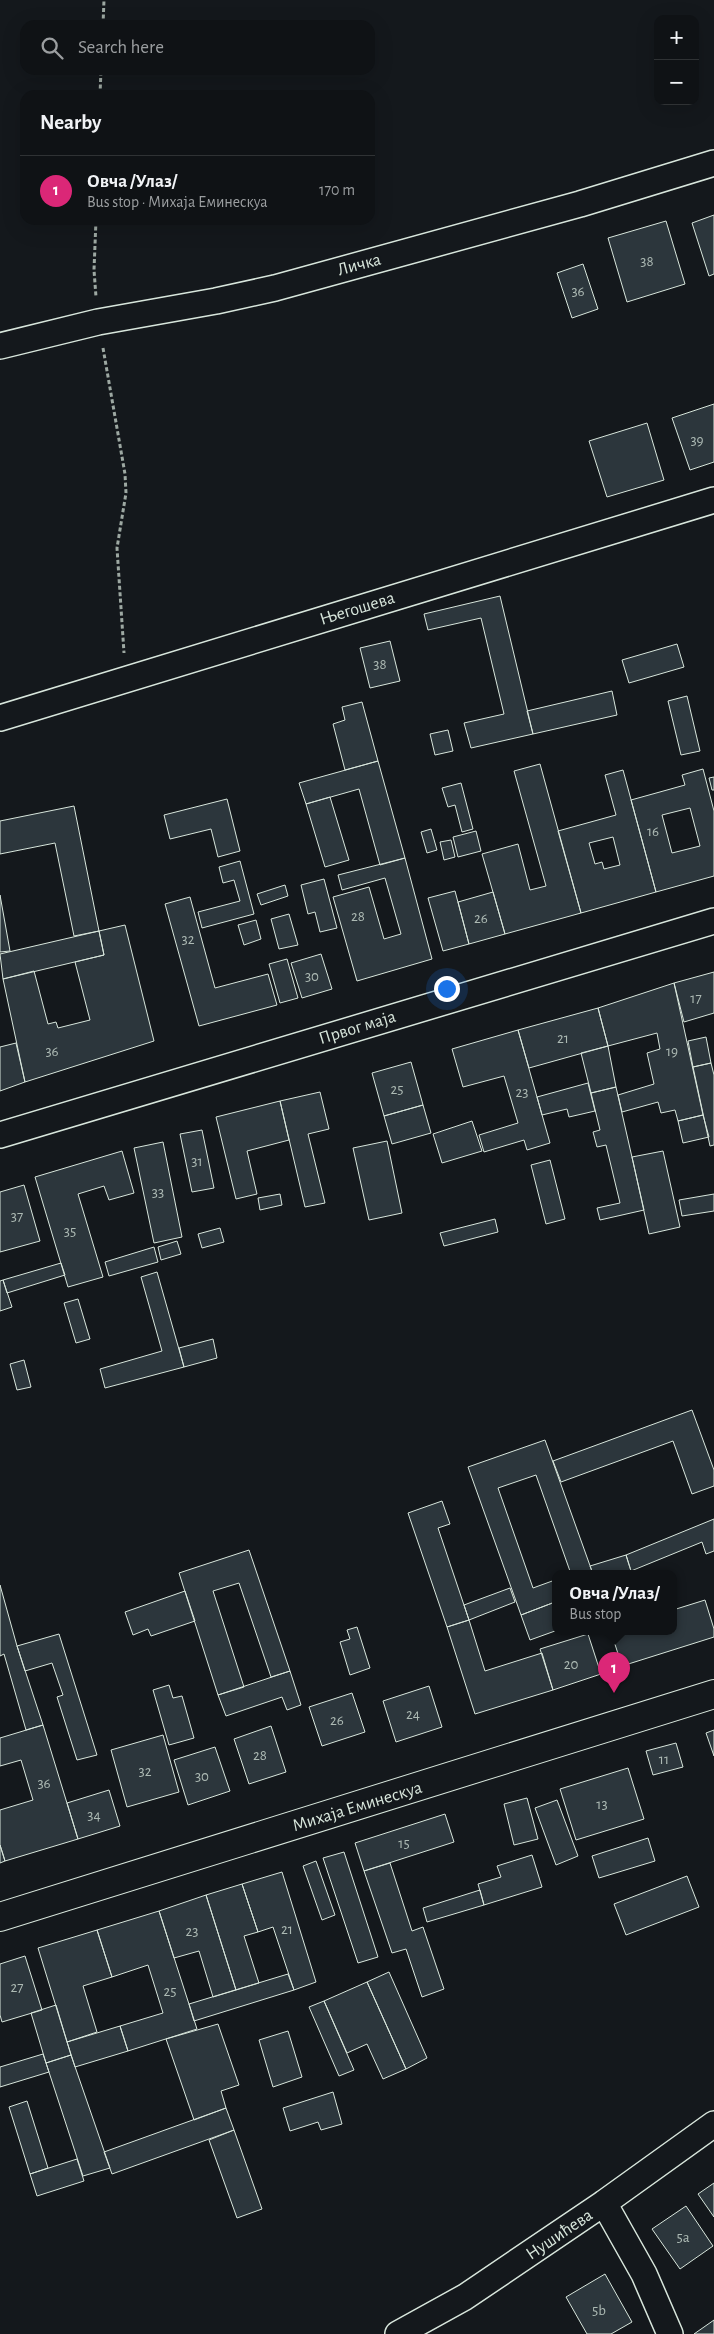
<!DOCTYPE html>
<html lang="en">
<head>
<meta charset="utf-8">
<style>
  body { margin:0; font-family:"Alegreya Sans",sans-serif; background:#1d2022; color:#f1f3f6 }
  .controls { position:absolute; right:15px; top:15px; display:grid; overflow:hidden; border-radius:10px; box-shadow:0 5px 20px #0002 }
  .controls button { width:45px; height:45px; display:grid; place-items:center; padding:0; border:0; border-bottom:1px solid #2f3234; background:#0f1215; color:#f1f3f6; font:25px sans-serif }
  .you { position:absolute; left:446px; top:988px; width:18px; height:18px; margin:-12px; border:4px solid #fff; border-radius:50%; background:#1a73e8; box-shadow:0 0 0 8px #1a73e833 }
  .badge { display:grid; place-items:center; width:32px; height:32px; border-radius:50%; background:#db2777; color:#fff; font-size:16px; font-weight:700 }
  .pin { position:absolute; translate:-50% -41px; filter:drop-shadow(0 1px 2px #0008) }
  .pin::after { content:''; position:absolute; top:26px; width:18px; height:15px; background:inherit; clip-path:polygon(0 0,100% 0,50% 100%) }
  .popup { position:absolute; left:552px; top:1570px; width:125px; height:65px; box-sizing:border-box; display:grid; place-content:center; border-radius:10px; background:#0f1215; filter:drop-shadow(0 1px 4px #0005); font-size:16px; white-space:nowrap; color:#9b9ea0 }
  .popup b { font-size:19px; color:#f1f3f6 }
  .popup::after { content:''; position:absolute; left:50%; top:100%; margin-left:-10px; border:10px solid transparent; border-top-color:#0f1215 }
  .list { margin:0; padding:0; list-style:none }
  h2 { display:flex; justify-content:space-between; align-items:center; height:65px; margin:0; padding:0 20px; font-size:21px }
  h2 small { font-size:16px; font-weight:400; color:#9b9ea0 }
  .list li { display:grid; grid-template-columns:32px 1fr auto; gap:15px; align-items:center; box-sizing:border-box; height:70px; padding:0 20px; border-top:1px solid #2f3234 }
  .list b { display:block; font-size:19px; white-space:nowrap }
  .list p { margin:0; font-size:16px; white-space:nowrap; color:#9b9ea0 }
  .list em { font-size:16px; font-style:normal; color:#9b9ea0 }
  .icon { flex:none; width:28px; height:28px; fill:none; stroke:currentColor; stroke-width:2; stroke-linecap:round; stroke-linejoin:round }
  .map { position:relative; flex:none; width:714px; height:2334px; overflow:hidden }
  .search { position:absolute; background:#0f1215; box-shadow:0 5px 20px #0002; left:20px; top:20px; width:355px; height:55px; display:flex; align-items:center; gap:12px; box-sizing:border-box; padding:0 18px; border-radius:15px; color:#9b9ea0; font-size:19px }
  .panel { position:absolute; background:#0f1215; box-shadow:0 5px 20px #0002; left:20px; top:90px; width:355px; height:135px; border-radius:15px }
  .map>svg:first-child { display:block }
</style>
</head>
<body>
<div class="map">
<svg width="714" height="2334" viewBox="0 0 714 2334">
  <rect width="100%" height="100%" fill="#14181c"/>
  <path fill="#2c363c" stroke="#d8e6dc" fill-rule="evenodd" d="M714,215V274L709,276L692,223Z
    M666,221L685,284L627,302L608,238Z
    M583,264L598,309L572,318L557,273Z
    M714,404V462L690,470L672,418Z
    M647,423L664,480L607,497L589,441Z
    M500,596L533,734L471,748L464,723L504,714L481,618L428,630L424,614Z
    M390,641L400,681L370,688L360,648Z
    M677,644L684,667L629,683L622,660Z
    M612,691L617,715L533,734L527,711Z
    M687,696L700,751L681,755L668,701Z
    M362,702L378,761L345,770L333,724L345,720L342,707Z
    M448,730L453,751L435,755L430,734Z
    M378,761L405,858L380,865L359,789L306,804L299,783Z
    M540,764L581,913L505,934L482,854L518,844L530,890L546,886L514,771Z
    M703,769L714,811V876L656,892L631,800L685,785L682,775ZM690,808L700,846L672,853L662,815Z
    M623,770L656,892L581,913L558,831L616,815L605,775ZM613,837L620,865L604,869L602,862L595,864L589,843Z
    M714,777V790H712L709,778Z
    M461,783L473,829L462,832L455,805L448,807L442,788Z
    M330,797L349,860L325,867L306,804Z
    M227,799L240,851L218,857L211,829L170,839L164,815Z
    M74,806L99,931L74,936L55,843L0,854V821Z
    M431,829L437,850L427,853L421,832Z
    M476,831L481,851L458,857L453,837Z
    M451,840L455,857L444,860L440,842Z
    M405,858L432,959L357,981L333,897L369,887L384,939L401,934L385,878L342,890L338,875Z
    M240,861L254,914L202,928L198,912L240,901L234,880L223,883L219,867Z
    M324,879L337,928L320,932L315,912L308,914L301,885Z
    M285,885L288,896L261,905L257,894Z
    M455,891L469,944L443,951L428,898Z
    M493,892L505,934L469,944L458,902Z
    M0,895L10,951L0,952Z
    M190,897L215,988L268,974L277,1005L199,1026L165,904Z
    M289,914L298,945L279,949L271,919Z
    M256,920L261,939L244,945L238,925Z
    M125,925L154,1041L25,1082L3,979L34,971L48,1024L56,1022L58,1028L90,1020L75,962L104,955L99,931Z
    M99,931L104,955L3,979L0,954Z
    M321,954L332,989L302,998L291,963Z
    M287,959L298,998L280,1003L269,964Z
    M714,972V1013L684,1022L674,983Z
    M674,983L703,1115L678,1121L675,1110L661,1113L658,1102L622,1112L618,1095L654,1084L647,1053L660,1049L657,1033L608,1046L598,1008Z
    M598,1008L608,1046L529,1068L518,1030Z
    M518,1030L550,1143L527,1150L524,1140L484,1152L479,1135L518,1123L504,1076L463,1087L452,1049Z
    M706,1037L711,1063L693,1067L688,1041Z
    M16,1043L25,1082L0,1091V1047Z
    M608,1046L616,1087L591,1093L581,1053Z
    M411,1062L423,1105L384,1116L372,1073Z
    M711,1063L714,1075V1145L710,1146L693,1067Z
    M588,1083L595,1111L569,1117L567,1109L542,1115L537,1097Z
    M616,1087L644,1210L600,1220L597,1208L620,1203L606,1145L597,1147L593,1132L600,1130L591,1093Z
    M320,1092L329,1129L308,1134L325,1203L305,1207L280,1101Z
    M280,1101L289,1140L247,1151L257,1194L236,1199L216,1117Z
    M423,1105L431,1133L392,1144L384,1116Z
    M703,1115L709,1137L683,1143L678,1121Z
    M472,1121L482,1151L442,1163L433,1134Z
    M202,1130L214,1188L192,1192L180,1134Z
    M387,1141L402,1213L369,1220L353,1148Z
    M163,1142L182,1237L154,1243L134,1148Z
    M122,1151L134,1193L109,1200L104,1186L78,1194L103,1277L68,1287L35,1177Z
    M663,1151L680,1227L649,1234L632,1157Z
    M550,1160L565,1219L546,1224L531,1165Z
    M24,1185L40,1241L0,1252V1192Z
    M280,1194L282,1205L260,1210L258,1198Z
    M714,1194V1211L682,1216L679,1200Z
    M495,1219L498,1232L444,1246L440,1233Z
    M220,1228L224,1242L202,1248L198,1234Z
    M177,1241L181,1254L161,1260L158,1247Z
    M154,1247L158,1262L109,1276L105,1262Z
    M61,1263L65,1275L7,1293L3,1280Z
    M157,1272L184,1367L105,1388L100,1369L162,1351L141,1277Z
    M3,1280L12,1307L0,1311V1281Z
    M78,1299L90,1339L76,1343L64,1303Z
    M213,1339L217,1358L184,1367L179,1348Z
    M24,1360L31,1387L17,1390L10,1364Z
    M692,1410L714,1470V1486L692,1494L673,1441L561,1482L553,1461Z
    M545,1440L593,1574H571L536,1475L498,1488L533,1588L555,1580V1602L521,1615L468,1467Z
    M442,1501L450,1524L438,1528L469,1620L447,1627L408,1513Z
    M714,1519V1551L706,1554L702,1542L631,1571L626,1555Z
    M249,1550L290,1671L271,1677L239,1583L213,1591L244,1687L218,1695L179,1573Z
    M626,1555L632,1574H593L590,1566Z
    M0,1585L17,1646L43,1725L26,1730L4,1654L0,1656Z
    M510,1588L515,1602L469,1620L464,1605Z
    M185,1591L195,1621L151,1636L148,1629L133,1635L125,1612Z
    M705,1600L714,1629V1637L622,1666L611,1632H673V1610Z
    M555,1602V1631L530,1640L521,1615Z
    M469,1620L485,1671L542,1653L553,1690L475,1714L447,1627Z
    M357,1627L370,1668L350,1675L340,1642L350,1639L347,1630Z
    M59,1634L97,1755L77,1760L57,1697L63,1695L52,1663L25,1671L17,1646Z
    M588,1634L601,1674L553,1690L540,1649Z
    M290,1671L301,1705L287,1710L282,1697L226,1716L218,1695Z
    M169,1685L173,1698L182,1696L194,1738L169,1745L153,1690Z
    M429,1686L442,1727L396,1742L383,1701Z
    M352,1693L365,1732L322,1746L309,1707Z
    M43,1725L78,1839L5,1861L0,1845V1810L33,1800L21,1760L0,1766V1738Z
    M271,1726L286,1772L249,1784L234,1739Z
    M714,1730V1756L706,1733Z
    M163,1735L179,1792L127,1807L111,1750Z
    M676,1743L683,1767L653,1775L646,1751Z
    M215,1747L230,1791L188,1805L174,1760Z
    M628,1768L644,1819L576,1840L560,1789Z
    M109,1790L120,1826L78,1839L67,1803Z
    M527,1798L538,1839L514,1845L504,1804Z
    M557,1800L578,1856L556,1865L535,1808Z
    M445,1814L454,1842L364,1871L355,1843Z
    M648,1838L655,1861L599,1878L592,1856Z
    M0,1845L5,1861L0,1863Z
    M344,1852L378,1957L358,1963L323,1858Z
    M532,1855L542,1887L484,1905L478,1884L501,1877L497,1866Z
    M316,1861L335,1915L322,1920L303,1866Z
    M390,1863L412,1931L423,1927L444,1989L422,1997L406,1949L392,1953L364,1871Z
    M282,1872L316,1982L294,1990L273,1927L258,1932L242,1884Z
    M687,1876L699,1907L626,1935L614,1904Z
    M242,1884L258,1932L244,1936L259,1983L236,1990L206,1895Z
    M480,1890L484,1905L427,1922L423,1908Z
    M206,1895L236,1990L213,1997L199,1951L174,1958L159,1911Z
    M159,1911L197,2029L128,2051L120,2026L163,2013L148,1965L112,1977L97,1930Z
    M97,1930L112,1977L83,1986L97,2032L67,2042L38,1948Z
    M25,1956L42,2010L2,2022L0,2015V1964Z
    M389,1972L427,2058L406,2069L367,1982Z
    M288,1974L294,1990L194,2021L189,2004Z
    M367,1982L406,2069L383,2079L367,2044L347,2053L324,2001Z
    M324,2001L354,2070L339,2076L309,2007Z
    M56,2005L71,2055L46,2063L31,2013Z
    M218,2024L239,2085L221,2091L226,2108L194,2120L166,2039Z
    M120,2026L128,2051L75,2067L67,2042Z
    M288,2031L302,2077L273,2087L259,2040Z
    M43,2054L49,2072L0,2087V2067Z
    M71,2055L110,2168L83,2176L46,2063Z
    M333,2092L342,2124L321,2130L318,2122L290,2131L283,2108Z
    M27,2101L48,2168L30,2174L9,2107Z
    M226,2108L234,2130L112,2174L104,2152Z
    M234,2130L262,2209L237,2218L209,2140Z
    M77,2159L84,2181L37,2196L30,2174Z
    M714,2183V2217L698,2194Z
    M686,2206L713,2246L680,2269L652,2229Z
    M605,2274L632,2322L611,2334H587L566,2297Z
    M714,2320V2334H694Z"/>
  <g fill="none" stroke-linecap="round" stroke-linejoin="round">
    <g stroke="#d8e6dc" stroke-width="28">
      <path id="minor" d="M0,346L98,322L216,301L275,288L580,204L714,163
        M0,718L714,500
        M0,1135L714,921
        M604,2203L644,2274L670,2334
        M398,2334L465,2297L604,2203L714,2124"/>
    </g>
    <g stroke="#d8e6dc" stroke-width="30">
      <path id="tertiary" d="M0,1917L714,1694"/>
    </g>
    <path stroke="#9da8a2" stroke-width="3" stroke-dasharray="4 2.5" stroke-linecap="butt" d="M103,25L104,0
      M100,95L101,70
      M96,220L94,270L96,297
      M103,348L125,474L126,493L117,548L124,653"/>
    <use href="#minor" stroke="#14181c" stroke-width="25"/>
    <use href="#tertiary" stroke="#14181c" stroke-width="28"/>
  </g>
  <g text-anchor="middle" stroke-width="4" stroke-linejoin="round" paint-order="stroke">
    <g font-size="15" fill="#adbab4">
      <text x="647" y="266">38</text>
      <text x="578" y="296">36</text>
      <text x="697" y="445">39</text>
      <text x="380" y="669">38</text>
      <text x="653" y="836">16</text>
      <text x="358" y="921">28</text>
      <text x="481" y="923">26</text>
      <text x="188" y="944">32</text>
      <text x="312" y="981">30</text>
      <text x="696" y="1003">17</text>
      <text x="563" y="1043">21</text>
      <text x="52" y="1056">36</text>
      <text x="672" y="1056">19</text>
      <text x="397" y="1094">25</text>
      <text x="522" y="1097">23</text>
      <text x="197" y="1166">31</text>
      <text x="158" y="1197">33</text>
      <text x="17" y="1221">37</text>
      <text x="70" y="1236">35</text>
      <text x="571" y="1669">20</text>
      <text x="413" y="1719">24</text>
      <text x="337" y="1725">26</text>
      <text x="260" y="1760">28</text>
      <text x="664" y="1764">11</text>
      <text x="145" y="1776">32</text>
      <text x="202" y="1781">30</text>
      <text x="44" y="1788">36</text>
      <text x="602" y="1809">13</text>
      <text x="94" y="1820">34</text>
      <text x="404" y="1848">15</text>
      <text x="287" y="1934">21</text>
      <text x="192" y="1936">23</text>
      <text x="17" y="1992">27</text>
      <text x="170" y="1996">25</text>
      <text x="683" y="2242">5a</text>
      <text x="599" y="2315">5b</text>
    </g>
    <g font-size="18" fill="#d8e6dc" stroke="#14181c">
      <text transform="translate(359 264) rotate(-15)" y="6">Личка</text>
      <text transform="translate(357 608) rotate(-17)" y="6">Његошева</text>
      <text transform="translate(357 1027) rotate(-17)" y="6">Првог маја</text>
      <text transform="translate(357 1806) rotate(-17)" y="6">Михаја Еминескуа</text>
      <text transform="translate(559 2234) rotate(-34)" y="6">Нушићева</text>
    </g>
  </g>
</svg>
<div class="controls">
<button>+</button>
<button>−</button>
</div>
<div class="you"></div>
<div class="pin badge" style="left:614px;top:1693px">1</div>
<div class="popup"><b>Овча /Улаз/</b>Bus stop</div>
<div class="search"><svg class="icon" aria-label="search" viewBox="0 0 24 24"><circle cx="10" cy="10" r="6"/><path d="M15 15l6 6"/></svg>Search here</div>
<section class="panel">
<h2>Nearby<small></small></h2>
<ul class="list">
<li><span class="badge">1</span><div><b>Овча /Улаз/</b><p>Bus stop · Михаја Еминескуа</p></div><em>170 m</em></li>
</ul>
</section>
</div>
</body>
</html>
